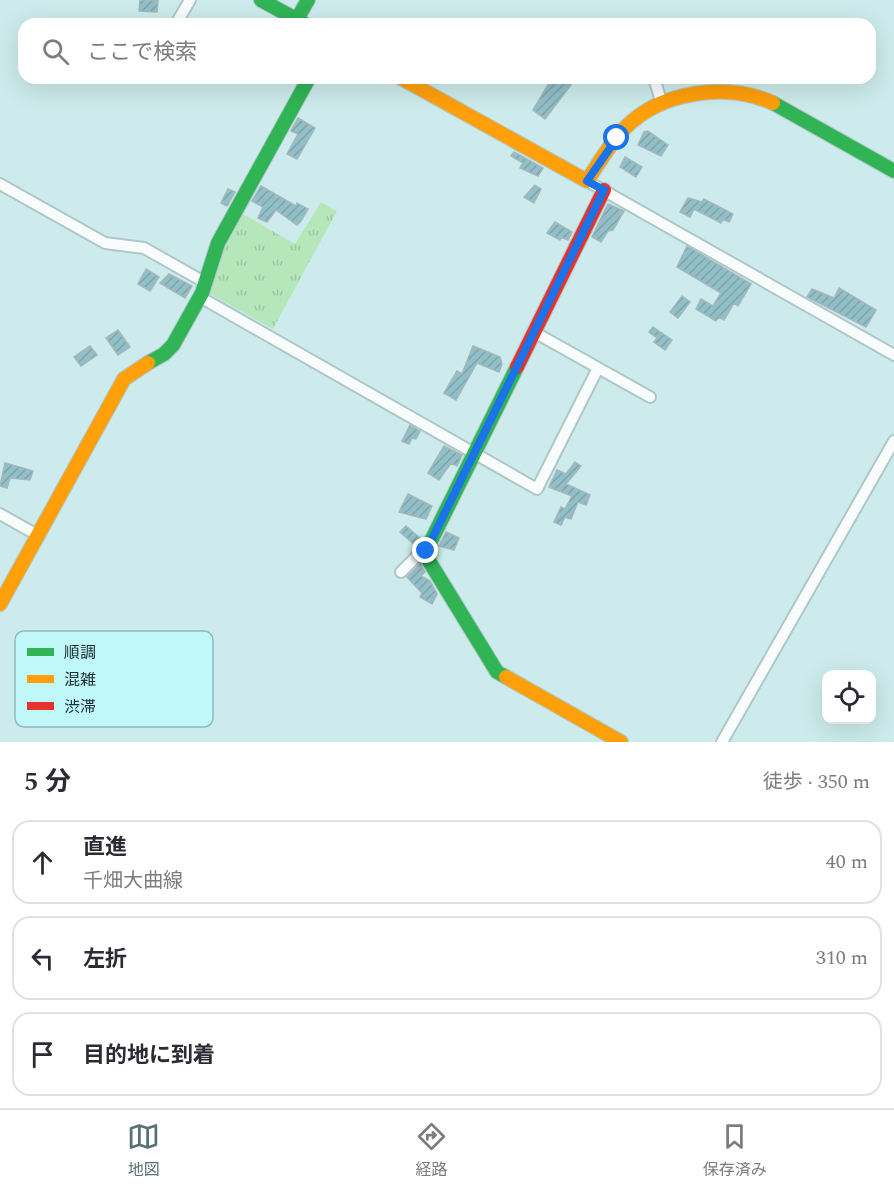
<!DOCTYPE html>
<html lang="ja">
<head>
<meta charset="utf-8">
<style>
  body { margin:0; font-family:Spectral,"Noto Sans JP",serif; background:#f7f7f7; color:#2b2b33 }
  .controls { position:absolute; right:18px; bottom:18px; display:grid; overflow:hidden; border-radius:12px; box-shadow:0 6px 24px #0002 }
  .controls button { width:54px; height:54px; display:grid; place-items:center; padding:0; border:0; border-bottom:2px solid #e1e1e2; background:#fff; color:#2b2b33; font:30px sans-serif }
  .stop { position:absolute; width:18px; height:18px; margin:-14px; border:4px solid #1a73e8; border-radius:50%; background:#fff }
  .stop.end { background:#1a73e8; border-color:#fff; box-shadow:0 2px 6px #0008 }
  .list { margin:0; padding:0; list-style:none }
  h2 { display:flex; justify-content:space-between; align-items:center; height:78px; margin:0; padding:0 24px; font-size:26px }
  h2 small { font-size:20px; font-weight:400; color:#7c7c81 }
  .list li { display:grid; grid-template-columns:39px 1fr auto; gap:18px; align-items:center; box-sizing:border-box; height:84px; margin:0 12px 12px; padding:0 12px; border:2px solid #e1e1e2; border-radius:18px }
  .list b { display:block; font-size:22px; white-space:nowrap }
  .list p { margin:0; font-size:20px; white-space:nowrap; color:#7c7c81 }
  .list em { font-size:20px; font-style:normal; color:#7c7c81 }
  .icon { flex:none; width:33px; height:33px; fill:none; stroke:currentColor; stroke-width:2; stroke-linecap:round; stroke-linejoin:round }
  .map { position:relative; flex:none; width:894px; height:742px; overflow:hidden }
  .search { position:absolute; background:#fff; box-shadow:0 6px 24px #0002; left:18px; right:18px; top:18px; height:66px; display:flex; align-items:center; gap:15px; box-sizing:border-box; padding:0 21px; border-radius:18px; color:#7c7c81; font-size:22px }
  .sheet { height:366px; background:#fff }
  nav { display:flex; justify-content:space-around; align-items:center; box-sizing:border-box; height:84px; border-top:2px solid #e1e1e2; background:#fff; font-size:16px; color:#7c7c81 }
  nav a { display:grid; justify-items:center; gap:3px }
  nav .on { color:#587172 }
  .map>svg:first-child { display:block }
</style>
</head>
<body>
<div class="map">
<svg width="894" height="742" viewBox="0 0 894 742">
  <defs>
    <pattern id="grass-tufts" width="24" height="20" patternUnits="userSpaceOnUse" patternTransform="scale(1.5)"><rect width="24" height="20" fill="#b5e7bb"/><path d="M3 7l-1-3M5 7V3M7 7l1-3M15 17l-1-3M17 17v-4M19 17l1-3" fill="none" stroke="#9bc6a1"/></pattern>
    <pattern id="building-hatch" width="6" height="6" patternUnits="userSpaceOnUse" patternTransform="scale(1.5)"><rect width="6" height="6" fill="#92bfc7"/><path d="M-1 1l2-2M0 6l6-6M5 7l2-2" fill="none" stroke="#7da4ab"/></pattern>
  </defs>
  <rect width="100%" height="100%" fill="#cdebec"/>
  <path fill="url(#grass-tufts)" d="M321,202L337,211L273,329L210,294L222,247L241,213L295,244Z"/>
  <path fill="url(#building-hatch)" stroke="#a2b8bc" stroke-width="1.5" d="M140,0H158L157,12L139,11Z
    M552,78H566L573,82L545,119L533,110Z
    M298,118L315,128L297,159L287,154L298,134L291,131Z
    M648,131L668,145L661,156L638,145L644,132Z
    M514,152L543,168L538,176L520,168L523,163L511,156Z
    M625,157L642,167L636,177L620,167Z
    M535,185L541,189L534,203L524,197Z
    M261,186L296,206L297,203L308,209L301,221L297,225L276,210L267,222L258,218L263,207L252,201Z
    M228,189L235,192L227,206L221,203Z
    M688,198L702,202L704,199L733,214L729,222L723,219L721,223L694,209L690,217L680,212Z
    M608,204L624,211L613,230L608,231L601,242L592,237Z
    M555,222L572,232L568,240L561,237L560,240L547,233Z
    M687,246L751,284L738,306L734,303L724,320L719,317L716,321L696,309L701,299L713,306L721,293L677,267Z
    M146,269L159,277L150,291L138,284Z
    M169,274L192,286L185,298L160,283Z
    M839,288L876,310L866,327L807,297L812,289L834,298Z
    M682,296L690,302L678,318L670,312Z
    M653,327L672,340L665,350L654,342L657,338L649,332Z
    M118,330L130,347L118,355L106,338Z
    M90,346L97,355L81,366L74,357Z
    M473,346L500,357L502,364L499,372L477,363L456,400L444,393L457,371L462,374Z
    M410,425L420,431L416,439L412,438L409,444L402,441Z
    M444,446L462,455L457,466L451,463L439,480L428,473Z
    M575,462L581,466L566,484L590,495L586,505L578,502L571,519L565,517L561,525L554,522L561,507L565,509L572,496L549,487L557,470L566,474Z
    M5,463L33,471L30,480L10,478L7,488L0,486Z
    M408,494L432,506L426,519L399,512Z
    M406,526L421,539L417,547L400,532Z
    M446,532L459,538L454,550L439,546Z
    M420,564L425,572L421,576L430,581L437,594L432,604L420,597L422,593L407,577Z"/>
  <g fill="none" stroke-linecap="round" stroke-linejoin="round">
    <g stroke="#afc7c8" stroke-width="14">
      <path id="street" d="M176,24L190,0
        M654,78L662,104
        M587,181L894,355
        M0,184L105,243L144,248L206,283
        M200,297L537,489L598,368
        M534,332L650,397
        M0,514L39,536
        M401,572L416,557L427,554
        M722,742L894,441"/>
    </g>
    <g stroke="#afc7c8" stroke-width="16">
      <path id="fast" d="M261,0L305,24
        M297,19L308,0
        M773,103L894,171
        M148,363L164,354L173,345L202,293L218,243L309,78
        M506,677L497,672L429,561L426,551L517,367"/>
    </g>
    <g stroke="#afc7c8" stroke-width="16">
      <path id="slow" d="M401,78L587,181C599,163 610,143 625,128C661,91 726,82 773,103
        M0,604L124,379L148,363
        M506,677L621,742"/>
    </g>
    <g stroke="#afc7c8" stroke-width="16">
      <path id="jam" d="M517,367L604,190"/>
    </g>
    <use href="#street" stroke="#f8fcfc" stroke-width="10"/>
    <use href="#fast" stroke="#30b455" stroke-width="14"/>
    <use href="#slow" stroke="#ff9f0a" stroke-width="14"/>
    <use href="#jam" stroke="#e5322d" stroke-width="14"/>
  </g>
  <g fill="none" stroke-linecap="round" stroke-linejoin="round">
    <path stroke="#1a73e8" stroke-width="8" d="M426,551L604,190L587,181L617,138"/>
  </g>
  <rect x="15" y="631" width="198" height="96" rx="9" fill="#c0f7f9" stroke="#8ebbbd" stroke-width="1.5"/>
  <rect x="27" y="648" width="27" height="8" fill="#30b455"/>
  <rect x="27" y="675" width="27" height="8" fill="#ff9f0a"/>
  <rect x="27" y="702" width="27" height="8" fill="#e5322d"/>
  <g font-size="16" fill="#192f30">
    <text x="64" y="658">順調</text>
    <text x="64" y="685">混雑</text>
    <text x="64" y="712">渋滞</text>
  </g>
</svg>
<div class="controls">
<button><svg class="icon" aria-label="locate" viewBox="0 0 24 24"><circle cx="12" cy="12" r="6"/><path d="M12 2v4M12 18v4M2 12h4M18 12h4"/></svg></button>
</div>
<div class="stop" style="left:617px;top:138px"></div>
<div class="stop end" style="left:426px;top:551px"></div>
<div class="search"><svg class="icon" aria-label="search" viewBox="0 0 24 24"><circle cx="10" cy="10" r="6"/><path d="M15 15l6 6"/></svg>ここで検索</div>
</div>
<section class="sheet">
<h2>5 分<small>徒歩 · 350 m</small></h2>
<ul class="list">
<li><svg class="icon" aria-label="ahead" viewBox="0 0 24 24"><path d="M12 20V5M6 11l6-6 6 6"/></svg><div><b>直進</b><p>千畑大曲線</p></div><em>40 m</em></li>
<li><svg class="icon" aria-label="left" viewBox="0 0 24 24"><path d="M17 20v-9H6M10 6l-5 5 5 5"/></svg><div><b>左折</b></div><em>310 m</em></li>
<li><svg class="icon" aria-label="arrive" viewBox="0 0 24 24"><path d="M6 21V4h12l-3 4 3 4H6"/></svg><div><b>目的地に到着</b></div></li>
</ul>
</section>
<nav>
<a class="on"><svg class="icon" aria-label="map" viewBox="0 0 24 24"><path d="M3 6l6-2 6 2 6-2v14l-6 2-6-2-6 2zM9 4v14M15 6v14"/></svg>地図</a>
<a><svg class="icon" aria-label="directions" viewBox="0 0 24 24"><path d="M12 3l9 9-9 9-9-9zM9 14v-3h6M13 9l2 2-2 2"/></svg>経路</a>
<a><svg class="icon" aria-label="saved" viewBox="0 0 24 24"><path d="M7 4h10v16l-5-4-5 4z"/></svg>保存済み</a>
</nav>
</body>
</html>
